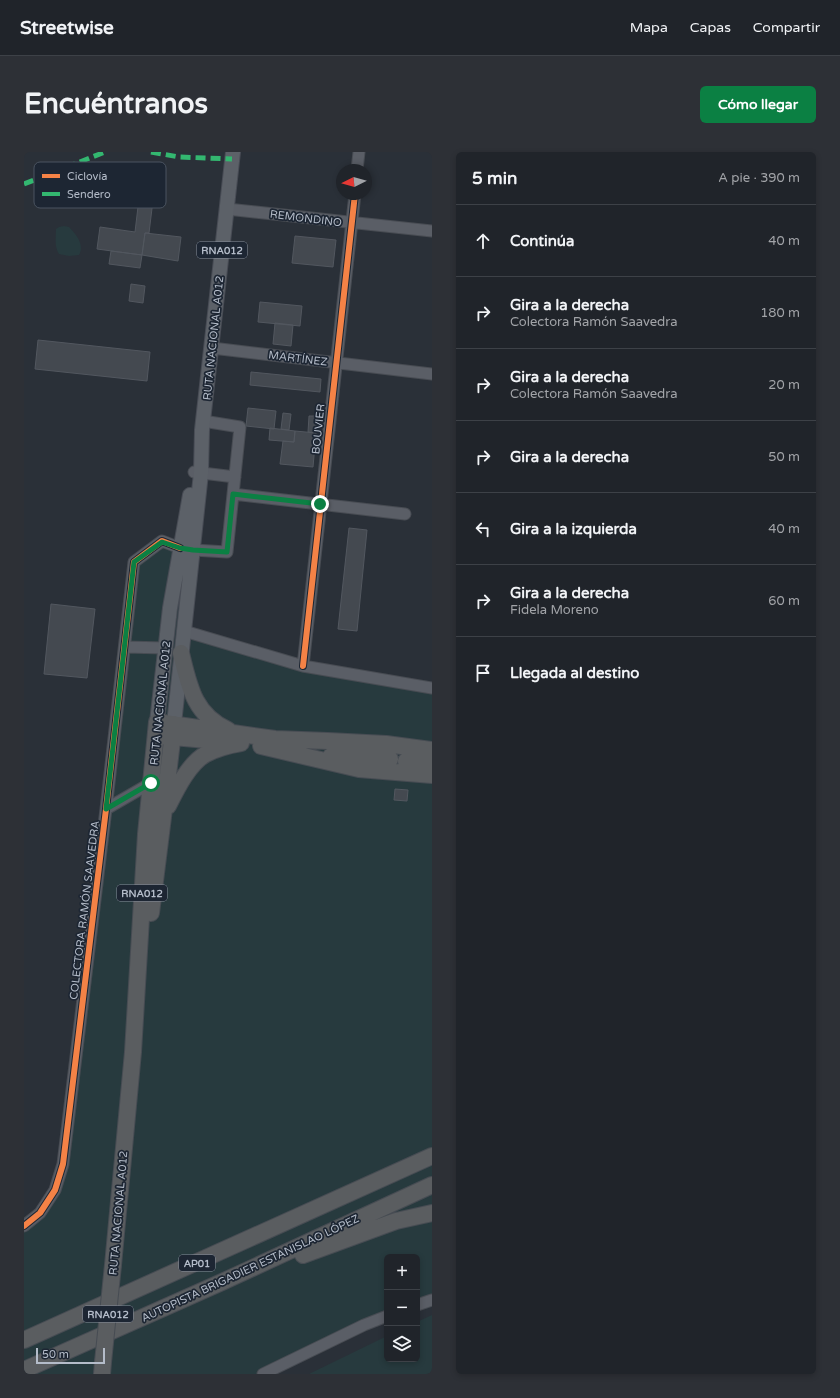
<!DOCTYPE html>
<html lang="es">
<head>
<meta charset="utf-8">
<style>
  body { margin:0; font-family:"Varela Round",sans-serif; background:#2d3036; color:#f1f3f6 }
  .controls { position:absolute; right:12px; bottom:12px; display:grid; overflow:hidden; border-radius:6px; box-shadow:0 2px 6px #0003 }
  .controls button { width:36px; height:36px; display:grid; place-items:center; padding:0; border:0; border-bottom:1px solid #3d4147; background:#20242a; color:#f1f3f6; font:20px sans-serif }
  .compass { position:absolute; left:312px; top:12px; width:36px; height:36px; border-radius:50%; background:#20242a; box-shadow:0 2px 6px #0003; rotate:265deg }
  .scale { position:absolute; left:12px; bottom:10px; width:69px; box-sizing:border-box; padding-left:4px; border:2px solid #b4bcc9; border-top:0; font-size:11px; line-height:14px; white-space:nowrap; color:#b4bcc9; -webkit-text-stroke:3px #1d2633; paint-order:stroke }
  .stop { position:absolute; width:12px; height:12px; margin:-9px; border:3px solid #0b8043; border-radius:50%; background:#fff }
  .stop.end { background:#0b8043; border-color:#fff; box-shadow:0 1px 4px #0008 }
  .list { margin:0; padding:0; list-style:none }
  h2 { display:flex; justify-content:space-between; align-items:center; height:52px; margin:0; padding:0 16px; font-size:17px }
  h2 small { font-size:13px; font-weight:400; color:#a2a4a8 }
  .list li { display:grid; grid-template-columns:26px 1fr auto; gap:12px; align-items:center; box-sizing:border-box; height:72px; padding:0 16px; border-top:1px solid #3d4147 }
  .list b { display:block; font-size:15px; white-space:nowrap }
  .list p { margin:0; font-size:13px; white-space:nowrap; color:#a2a4a8 }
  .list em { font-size:13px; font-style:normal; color:#a2a4a8 }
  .icon { flex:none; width:22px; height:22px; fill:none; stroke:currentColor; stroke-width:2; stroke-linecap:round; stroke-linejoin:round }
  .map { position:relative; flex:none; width:408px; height:1222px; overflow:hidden; border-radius:6px }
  header { display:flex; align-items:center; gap:24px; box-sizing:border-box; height:56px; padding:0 20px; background:#20242a; border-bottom:1px solid #3d4147 }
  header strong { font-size:19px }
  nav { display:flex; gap:22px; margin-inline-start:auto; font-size:14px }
  .intro { display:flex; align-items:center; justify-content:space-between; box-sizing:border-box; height:96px; padding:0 24px }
  h1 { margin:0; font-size:28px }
  .button { padding:10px 18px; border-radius:6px; background:#0b8043; color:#fff; font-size:14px; font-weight:700 }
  main { display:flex; gap:24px; padding:0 24px }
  aside { flex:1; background:#20242a; border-radius:6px; box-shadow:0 2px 6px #0003 }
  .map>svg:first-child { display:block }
</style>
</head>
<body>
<header>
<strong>Streetwise</strong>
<nav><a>Mapa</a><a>Capas</a><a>Compartir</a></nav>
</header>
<div class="intro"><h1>Encuéntranos</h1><a class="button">Cómo llegar</a></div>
<main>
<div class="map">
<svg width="408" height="1222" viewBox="0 0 408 1222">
  <rect width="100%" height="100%" fill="#2a3038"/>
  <path fill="#273a3e" d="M40,74L45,75C52,82 61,93 55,103L45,104L35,102C30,94 32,86 32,77L35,75Z
    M138,389L169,398L160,479L279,514L408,536V1148L393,1153V1105H363V1164L239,1222H0V1074L31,1038L110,410Z
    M408,1163V1222H285L363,1184V1207H393V1170Z"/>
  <path fill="#444950" stroke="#52575f" d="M116,38L130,40L125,81H121L118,103L73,97L76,75L111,80Z
    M121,81L157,85L154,109L118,103Z
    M271,84L312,88L309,115L268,111Z
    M87,99L118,103L116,116L85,112Z
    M107,132L121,134L119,151L105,149Z
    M236,150L278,154L276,174L234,170Z
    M251,171L269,173L267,194L249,192Z
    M14,188L126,200L123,229L11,217Z
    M227,220L297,227L296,240L226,233Z
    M224,256L252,259L250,277L222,274Z
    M259,261L267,262L265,278L257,277Z
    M285,264H293L292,281L284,280Z
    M246,276L271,279L270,290L245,288Z
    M271,279L292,281L289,315L256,312L259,289L270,290Z
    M325,376L343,378L333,479L314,477Z
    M27,452L71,457L63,526L20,522Z
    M371,637L384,638L383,649L370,648Z"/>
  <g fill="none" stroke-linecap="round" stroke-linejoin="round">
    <g stroke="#484c53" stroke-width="13">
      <path id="minor" d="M333,18L335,0
        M203,57L408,79
        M188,196L408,222
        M170,320L211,325
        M209,342L381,362
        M160,479L279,514L408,536
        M101,495L141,496
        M279,514L331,42
        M82,657L127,631
        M0,1074L16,1061L31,1038L39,1012L82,657L110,410L138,389L156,396L169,398L203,400L216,275L179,269
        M393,1153L408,1148
        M239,1222L340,1173L363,1164"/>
    </g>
    <g stroke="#484c55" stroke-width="16">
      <path id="major" d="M133,570L146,456L166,343
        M150,572L177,321L178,278L209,0"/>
    </g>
    <g stroke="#474c53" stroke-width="18">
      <path id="highway" d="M157,501C165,534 170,563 204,578
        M138,584L194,589
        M237,594L335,617L408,623
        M307,604H336L366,607
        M382,609L408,611
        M144,654C152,638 165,611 182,602C193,596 205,593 217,591
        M127,761L139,665L150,572
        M279,1103L372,1069L408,1061
        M89,1113L109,900L122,682L133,570L251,587L304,589L362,592L408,598
        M0,1188L408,1004
        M0,1218L198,1130L408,1033
        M78,1222L79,1210"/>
    </g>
    <use href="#minor" stroke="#5a5e66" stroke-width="11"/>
    <use href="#major" stroke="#5c6168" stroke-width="14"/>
    <use href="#highway" stroke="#5a5d60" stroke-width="16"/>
    <g stroke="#474c53" stroke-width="18" stroke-linecap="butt">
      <path id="highway-bridge" d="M79,1210L89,1113"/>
    </g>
    <use href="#highway-bridge" stroke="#5a5d60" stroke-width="16"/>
    <path stroke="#33b770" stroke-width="5" stroke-dasharray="10 5" stroke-linecap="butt" d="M127,0L155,5L208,7
      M0,32L81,0"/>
    <g stroke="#1d2633" stroke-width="8">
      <path id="cycleway" d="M279,514L331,42
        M0,1074L16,1061L31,1038L39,1012L82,657L110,410L138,389L156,396"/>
    </g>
    <use href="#cycleway" stroke="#f48246" stroke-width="6"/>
  </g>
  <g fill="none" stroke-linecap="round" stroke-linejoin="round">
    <path stroke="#0b8043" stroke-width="5" d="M127,631L82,657L110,410L138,390L156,396L169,398L203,400L209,342L296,352"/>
  </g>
  <g text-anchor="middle" stroke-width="3.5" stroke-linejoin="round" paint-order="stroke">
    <g fill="#1d2633" stroke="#878f9c" stroke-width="1">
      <rect x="173" y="90" width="50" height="16" rx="3"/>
      <rect x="93" y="733" width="50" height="16" rx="3"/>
      <rect x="155" y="1103" width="36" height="16" rx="3"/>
      <rect x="59" y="1154" width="50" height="16" rx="3"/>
    </g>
    <g font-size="10" font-weight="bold" fill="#b4bcc9">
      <text x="198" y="102">RNA012</text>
      <text x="118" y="745">RNA012</text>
      <text x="173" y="1115">AP01</text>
      <text x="84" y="1166">RNA012</text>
    </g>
    <g font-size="11" fill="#b4bcc9" stroke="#1d2633">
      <text transform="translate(282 66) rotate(7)" y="4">REMONDINO</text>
      <text transform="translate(189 186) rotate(-84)" y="4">RUTA NACIONAL A012</text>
      <text transform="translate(274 206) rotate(7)" y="4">MARTÍNEZ</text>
      <text transform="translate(294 277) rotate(-84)" y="4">BOUVIER</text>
      <text transform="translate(136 551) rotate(-84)" y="4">RUTA NACIONAL A012</text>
      <text transform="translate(60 758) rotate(-83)" y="4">COLECTORA RAMÓN SAAVEDRA</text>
      <text transform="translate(94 1061) rotate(-85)" y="4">RUTA NACIONAL A012</text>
      <text transform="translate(226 1116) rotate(-25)" y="4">AUTOPISTA BRIGADIER ESTANISLAO LÓPEZ</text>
    </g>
  </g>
  <rect x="10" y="10" width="132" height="46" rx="6" fill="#1d2633" stroke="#4a5360" stroke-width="1"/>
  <rect x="18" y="22" width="18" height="4" fill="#f48246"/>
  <rect x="18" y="40" width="18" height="4" fill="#33b770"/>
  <g font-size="11" fill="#b4bcc9">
    <text x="43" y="28">Ciclovía</text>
    <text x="43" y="46">Sendero</text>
  </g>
</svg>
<div class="controls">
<button>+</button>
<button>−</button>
<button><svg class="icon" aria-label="layers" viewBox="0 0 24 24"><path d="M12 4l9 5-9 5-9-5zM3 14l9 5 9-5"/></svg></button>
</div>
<svg class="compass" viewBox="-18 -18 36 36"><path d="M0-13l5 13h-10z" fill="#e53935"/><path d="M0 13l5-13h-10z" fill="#a2a4a8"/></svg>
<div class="scale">50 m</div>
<div class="stop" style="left:127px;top:631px"></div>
<div class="stop end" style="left:296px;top:352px"></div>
</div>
<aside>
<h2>5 min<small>A pie · 390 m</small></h2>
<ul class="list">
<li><svg class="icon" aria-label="ahead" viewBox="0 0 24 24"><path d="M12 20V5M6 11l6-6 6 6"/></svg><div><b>Continúa</b></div><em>40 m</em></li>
<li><svg class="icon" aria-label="right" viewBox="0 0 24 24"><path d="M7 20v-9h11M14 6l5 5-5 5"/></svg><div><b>Gira a la derecha</b><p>Colectora Ramón Saavedra</p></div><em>180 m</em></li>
<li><svg class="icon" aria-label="right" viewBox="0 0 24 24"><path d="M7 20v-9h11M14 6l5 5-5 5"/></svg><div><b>Gira a la derecha</b><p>Colectora Ramón Saavedra</p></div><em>20 m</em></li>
<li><svg class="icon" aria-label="right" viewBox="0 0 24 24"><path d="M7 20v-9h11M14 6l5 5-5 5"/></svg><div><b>Gira a la derecha</b></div><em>50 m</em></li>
<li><svg class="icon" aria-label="left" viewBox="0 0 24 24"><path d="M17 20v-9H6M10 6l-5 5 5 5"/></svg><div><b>Gira a la izquierda</b></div><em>40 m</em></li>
<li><svg class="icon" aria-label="right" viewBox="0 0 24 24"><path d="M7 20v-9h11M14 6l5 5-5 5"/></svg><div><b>Gira a la derecha</b><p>Fidela Moreno</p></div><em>60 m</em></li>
<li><svg class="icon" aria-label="arrive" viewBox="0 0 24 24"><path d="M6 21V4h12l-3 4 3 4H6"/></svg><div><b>Llegada al destino</b></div></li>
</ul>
</aside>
</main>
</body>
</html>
